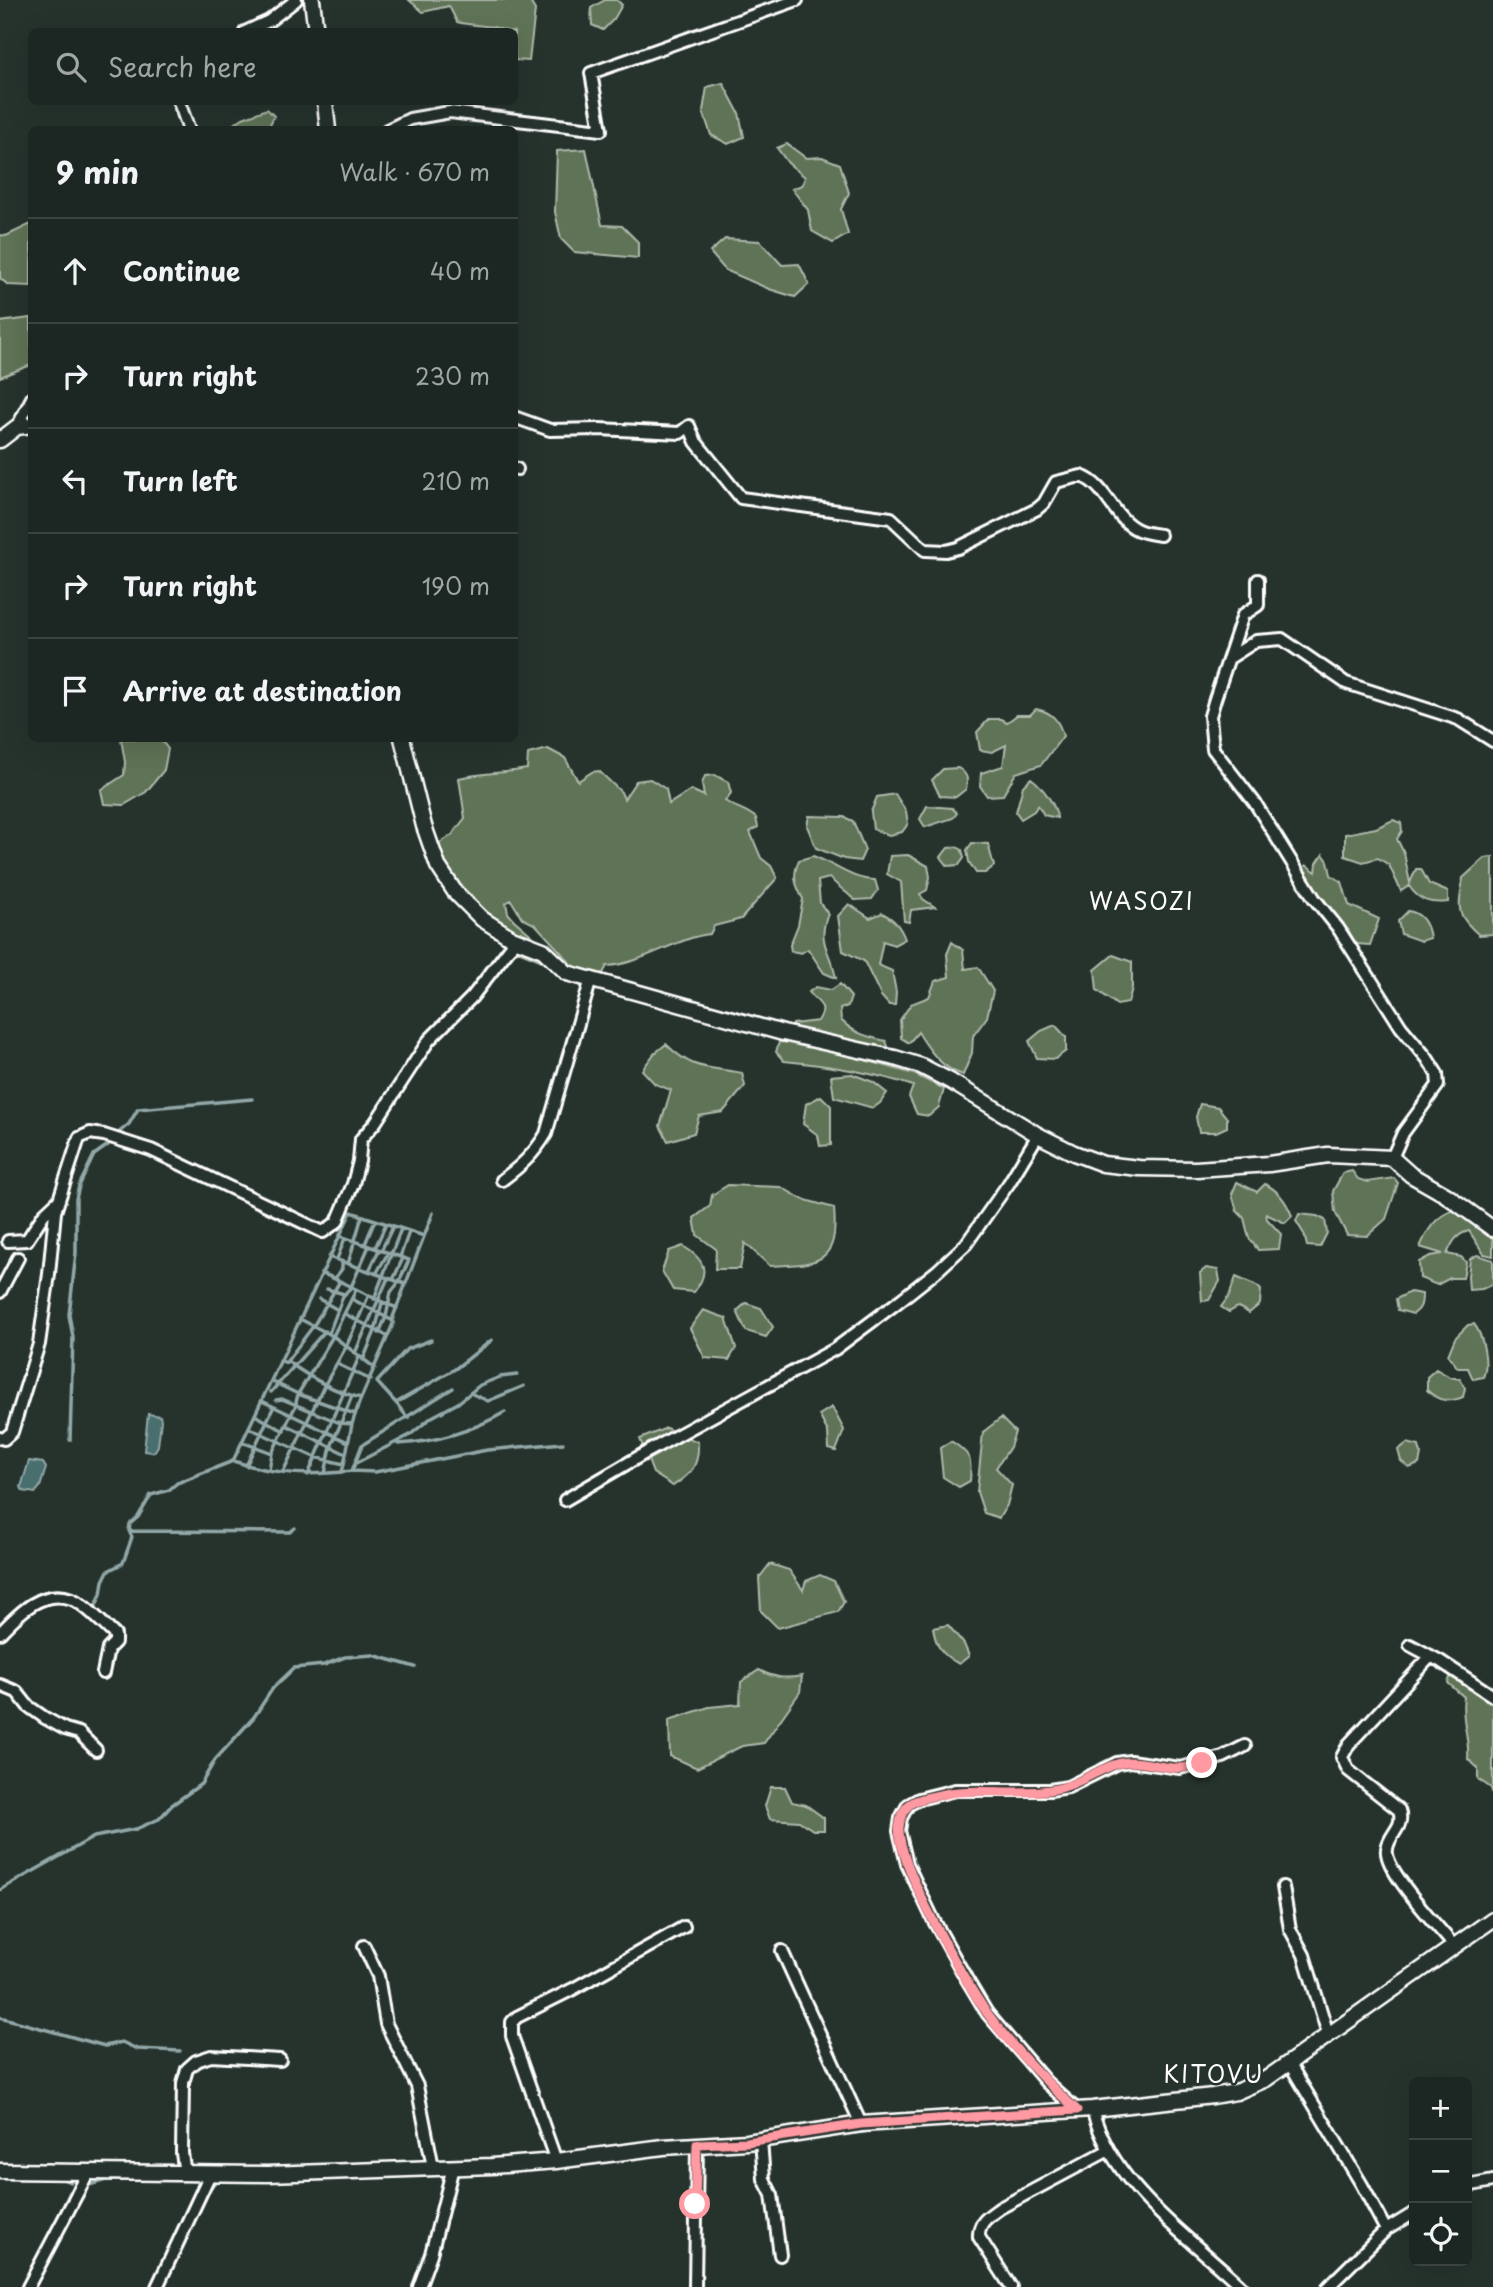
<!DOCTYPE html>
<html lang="en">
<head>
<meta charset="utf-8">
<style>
  body { margin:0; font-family:"Playpen Sans",sans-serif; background:#29322f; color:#f1f3f6 }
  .controls { position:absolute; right:21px; bottom:21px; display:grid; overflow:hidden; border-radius:10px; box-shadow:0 7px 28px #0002 }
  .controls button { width:63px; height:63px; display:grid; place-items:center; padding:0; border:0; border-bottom:2px solid #3a4340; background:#1c2622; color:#f1f3f6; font:35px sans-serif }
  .stop { position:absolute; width:21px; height:21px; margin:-16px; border:5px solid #ff9aa2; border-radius:50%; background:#fff }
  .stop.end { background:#ff9aa2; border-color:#fff; box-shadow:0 2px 7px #0008 }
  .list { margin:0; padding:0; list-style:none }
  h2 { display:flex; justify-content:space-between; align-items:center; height:91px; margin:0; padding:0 28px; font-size:30px }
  h2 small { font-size:23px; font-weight:400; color:#a0a5a5 }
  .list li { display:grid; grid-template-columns:46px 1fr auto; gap:21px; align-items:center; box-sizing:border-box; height:105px; padding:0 28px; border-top:2px solid #3a4340 }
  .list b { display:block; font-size:26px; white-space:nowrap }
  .list em { font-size:23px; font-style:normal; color:#a0a5a5 }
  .icon { flex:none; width:38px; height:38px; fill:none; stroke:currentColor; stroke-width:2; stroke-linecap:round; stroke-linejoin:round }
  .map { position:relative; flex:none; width:1493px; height:2287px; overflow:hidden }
  .search { position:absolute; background:#1c2622; box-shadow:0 7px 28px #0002; left:28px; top:28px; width:490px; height:77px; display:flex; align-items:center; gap:18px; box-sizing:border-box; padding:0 24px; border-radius:10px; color:#a0a5a5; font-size:26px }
  .panel { position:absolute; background:#1c2622; box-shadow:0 7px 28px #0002; left:28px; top:126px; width:490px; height:616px; border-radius:10px }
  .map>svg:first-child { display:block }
</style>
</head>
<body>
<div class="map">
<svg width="1493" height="2287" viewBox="0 0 1493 2287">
  <rect width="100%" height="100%" fill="#26332d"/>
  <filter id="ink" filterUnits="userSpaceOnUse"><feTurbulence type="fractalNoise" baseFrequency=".0143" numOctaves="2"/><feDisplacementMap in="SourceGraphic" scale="14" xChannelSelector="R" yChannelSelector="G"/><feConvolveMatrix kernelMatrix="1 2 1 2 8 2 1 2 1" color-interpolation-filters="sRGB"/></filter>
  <g filter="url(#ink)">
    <path fill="#5f7357" stroke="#afb9ab" stroke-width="2" d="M409,0H529L535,10L529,61L515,60L514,32C504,32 501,28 492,27C480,25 469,25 457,22L449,6L423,12Z
      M605,0H617L622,5L614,19L603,30L592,25L591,8Z
      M723,83L739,113L744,137L728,144L711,135L703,111L707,87Z
      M267,109L274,116L268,129H226L243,118Z
      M787,144L806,158L822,157L840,164L849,193L841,209L848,234L833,243L812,231L808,210L792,189L802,185L805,177L788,163L777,148Z
      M586,149L602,225L622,226L638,242V258L574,252L561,239L555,212L557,151Z
      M31,224V286L8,285L0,278V235L6,236Z
      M725,239L760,241L782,265L799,264L809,284L795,297L769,289L725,270L710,252Z
      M31,318V365L0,377V322Z
      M1036,709C1052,712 1059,720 1063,736L1041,765L1016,773L1003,795L987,796L980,786L981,773L1003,766L1006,745L992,752L980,750L977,732L989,719H1002L1006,723L1017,715H1030Z
      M121,739H160L168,749L164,770L146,792L124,805L104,804L101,790L124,775L125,762Z
      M548,749L565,758L578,781L592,772L599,771L621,792L624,799L636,781L650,779L666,789L669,804L691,790L704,796L702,784L705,776L715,775L728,782L731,793L725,801C735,808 746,809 756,818L758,827L750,832L761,858L771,866L777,878L741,919L714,926L710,934C675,938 643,964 607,966L602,975L573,968L568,960L536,925L522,918L511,900L506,903L508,913L514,920L560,960L547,963L511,948L478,924L435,846L452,835L465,818L459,778C482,773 505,773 527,769L528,754Z
      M958,768C968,774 968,779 966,789L956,797L940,796L932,780L943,769Z
      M1031,778C1041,785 1057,806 1057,818L1044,815L1038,805L1034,811L1021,819L1016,812L1023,786Z
      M895,794L906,811L908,824L902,832L889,835L873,829L871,812L877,797Z
      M927,806L952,808L957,813L953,818L925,827L920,819Z
      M809,816L844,817L853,821L865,850L860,861L844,859L816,848L807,826Z
      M1393,820L1401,823L1402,831L1397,839L1404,853L1410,883L1416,869H1421L1429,884L1448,892V902C1430,904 1419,901 1409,886L1401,891L1389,865L1378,858L1363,862L1345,856V834L1376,828Z
      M972,843L988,844L994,866L985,873H976L969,862L967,850Z
      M957,847L962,850L964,858L959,865L948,866L941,857L948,848Z
      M1323,854L1328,861L1331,875L1342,882L1349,905L1379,919L1370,945L1356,944L1348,930L1330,913L1320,896L1309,890L1300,871L1306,865L1316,872L1317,863Z
      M908,855L928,866L930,877L927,890L920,894L923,899L935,907L911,910L909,922L904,921L901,882L887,874L890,856Z
      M813,856C835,864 852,880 875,880L878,890L872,899L855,900L829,878L818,881L820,903L828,914C816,942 831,952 836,978L824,973L808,949L801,953L791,951L790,945L798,925L803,899C795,884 792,876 799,860Z
      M1493,857V934L1479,935C1454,913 1459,909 1463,878L1485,858Z
      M849,904L870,918L882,913C894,919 900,926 905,939L894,945L883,941L878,965L892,971L896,992L895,1005H889L881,996L864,961L843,951L838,916Z
      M1408,911C1422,913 1428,924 1430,938L1421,941L1401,934L1398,921Z
      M952,942L963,950L965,969L978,967L993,991L987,1017L973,1036L972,1053L963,1075C942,1069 929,1050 918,1032L909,1043L901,1038L900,1020L911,1004L929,997L935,981L949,977L947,954Z
      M1113,955L1132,962V988L1128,1003L1117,1005L1097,990L1095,970Z
      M840,984L851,997L848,1006L840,1009L841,1020C853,1033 868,1037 886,1041L891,1054L791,1028L793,1024L818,1021C829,1004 817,1004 809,992L816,987L831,990Z
      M1055,1025L1066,1037V1051L1055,1059L1037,1058L1029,1041L1041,1031Z
      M779,1042L806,1043L914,1074L944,1089L939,1107L929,1116L917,1114L909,1097L913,1086C872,1072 827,1065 784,1061L776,1052Z
      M666,1044C694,1072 708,1066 742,1073L745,1086L723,1112L699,1116L694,1133L668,1141L660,1126L671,1090L655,1084L642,1070L654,1054Z
      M852,1074L873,1082L887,1093L880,1103L873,1108L834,1097L831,1076Z
      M821,1096L831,1106V1145L820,1146L818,1135L803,1124L806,1104Z
      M1200,1104L1218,1107L1227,1118V1127L1216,1132H1199L1196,1117Z
      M1352,1171L1358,1179L1367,1182L1394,1178L1398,1183L1386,1219L1367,1236L1347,1235L1335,1212L1333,1191L1343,1173Z
      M1237,1182L1257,1192L1265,1184C1278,1190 1287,1203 1292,1216L1285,1223L1266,1214L1267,1219L1281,1234L1279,1249L1258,1250L1249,1238L1244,1218L1237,1211L1232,1194Z
      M728,1185L781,1187L802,1199L834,1208C839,1265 817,1264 770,1266L745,1243L740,1269H715L716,1249L697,1235L694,1218L710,1206L712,1195Z
      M1454,1210L1493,1237V1256L1484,1254L1469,1231C1456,1234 1452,1243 1447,1254L1461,1257L1466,1262L1463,1278H1450L1437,1285L1420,1278L1419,1262L1430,1256L1443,1254L1420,1247C1428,1229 1435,1217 1454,1210Z
      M1299,1214L1317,1216L1325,1220L1327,1233L1320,1247L1307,1246L1304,1234L1296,1221Z
      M683,1246C704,1259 711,1271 694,1292L673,1290L662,1271L669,1251Z
      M1477,1255L1493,1260V1284L1482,1289L1469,1290L1468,1276L1470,1259Z
      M1206,1268L1218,1270L1220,1281L1209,1300L1202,1301L1200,1273Z
      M1236,1277L1257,1286L1261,1290L1260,1304L1249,1313L1238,1307L1229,1312L1221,1307L1229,1296Z
      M1410,1292L1422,1294C1422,1304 1421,1309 1413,1314L1398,1310L1396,1299Z
      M746,1303L761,1308L773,1327L766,1337L746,1331L737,1311Z
      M703,1310L726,1318L736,1348L729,1360L705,1358L690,1328Z
      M1474,1324C1483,1335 1489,1364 1483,1377L1473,1379L1468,1368H1458L1448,1355L1455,1338L1468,1325Z
      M1436,1369L1450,1377L1460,1379L1465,1388L1463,1397C1448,1403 1438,1401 1427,1390V1377Z
      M832,1407L844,1430L836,1451L829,1449L828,1432L819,1415Z
      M1001,1418L1015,1432L1010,1447L996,1468L1012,1485L1007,1505L999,1518L984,1513L977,1492L983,1432Z
      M666,1428L698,1442C699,1466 692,1473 673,1486L653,1473L640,1439Z
      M951,1441C971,1454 972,1458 970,1481L959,1487L943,1477L940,1448Z
      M1407,1443L1419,1446L1421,1454L1419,1464L1409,1468L1401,1461L1398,1450Z
      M770,1564L789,1570L803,1590L806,1581L820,1575L834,1581L844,1602L838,1612L778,1628L761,1611L759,1578Z
      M948,1625L964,1644L969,1656L959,1664C942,1655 936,1647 933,1628Z
      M759,1670C774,1678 785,1679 802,1676L800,1692L764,1743L742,1746L697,1768L670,1756L669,1720L709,1707L740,1704L741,1682Z
      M1451,1675L1493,1703V1795L1491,1788L1478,1779V1768L1468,1759C1470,1738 1460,1718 1464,1697L1448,1683Z
      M771,1787H785L792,1802L806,1805L824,1818V1830H813L799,1821L770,1819L765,1806Z"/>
    <path fill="#4a6e6e" stroke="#92a8a8" stroke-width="2" d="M148,1414L160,1416L161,1420L158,1446L154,1452L144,1451Z
      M29,1461L43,1463L46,1468L40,1487L35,1493L23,1491L21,1487Z"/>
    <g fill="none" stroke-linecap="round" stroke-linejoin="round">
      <path stroke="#92a8a8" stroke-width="3.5" d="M117,1134L129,1124L138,1109L252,1099
        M340,1236L409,1260
        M365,1244L375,1220
        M375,1248L386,1224
        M381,1251L393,1226
        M329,1257L405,1284
        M400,1257L409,1232
        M337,1259L345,1238
        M348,1264L362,1216
        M369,1271L379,1250
        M321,1273C347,1283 370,1298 397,1308
        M376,1274L388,1253
        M335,1278L342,1269V1262
        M393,1280L403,1258
        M327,1289L344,1294
        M319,1299L338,1310
        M352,1299L393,1321
        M374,1299L401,1229
        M345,1314L387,1336
        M300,1319L333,1336L375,1368
        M329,1333L343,1296L351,1287L369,1246
        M379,1333L386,1317L391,1292L399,1282L409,1260
        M355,1353L388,1278
        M280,1360L286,1363L287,1361C309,1377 335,1392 361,1398
        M363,1360L375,1331L382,1303
        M287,1361L314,1325L340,1281
        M337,1364L371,1380
        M271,1381L298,1394L355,1414
        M271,1392L325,1331
        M470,1393L488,1401L524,1386
        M276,1400L282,1399L340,1423L352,1424
        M262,1401L348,1442
        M396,1403L377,1382L407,1349L431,1340
        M255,1415L284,1431
        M408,1418L396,1403L455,1369L492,1340
        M286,1425L346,1454
        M249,1428L314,1457L344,1464L342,1472
        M70,1440L73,1337L69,1315L76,1253V1199L79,1186L94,1155L108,1145
        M242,1442L272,1453
        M398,1444C437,1442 471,1432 505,1412
        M233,1461C277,1475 307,1476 352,1471L362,1445L453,1388
        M356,1463L410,1435L432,1417L458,1403L480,1385L500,1377L517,1375
        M344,1464L352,1424L359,1403L393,1324V1317L433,1213
        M246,1466L273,1408
        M269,1470L272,1453L295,1407L298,1394L333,1336L356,1290
        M352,1471L375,1472L487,1450L563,1443
        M283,1472L324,1386L346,1347L368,1297
        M325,1473L331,1447L352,1396
        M308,1475L359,1357
        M129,1531L290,1532L295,1528
        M94,1610L101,1594L103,1581L108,1571L123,1563L132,1537L129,1531L130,1524L138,1517L151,1495L169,1490L177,1483L233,1461L351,1212L424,1236
        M0,1890L94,1837L136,1829L159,1819L172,1805L201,1784L215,1760L254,1717L273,1688L294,1668L324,1665L345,1657L373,1655L415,1667
        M0,2017L105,2046L122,2042L137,2049L180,2051
        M842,2134L864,2132
        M60,2178L71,2182
        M86,2186L106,2180H201L193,2198
        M208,2190L216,2181L221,2180
        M54,2226L70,2192"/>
      <g stroke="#fff" stroke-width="16">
        <path id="minor" d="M245,32L269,21L296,0
          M179,102L189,130
          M387,130L410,119L450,112L601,130L591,73L797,0
          M514,417L550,430L599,429L680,433L689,426L696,442L741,498L891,518L925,550L946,551L958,548L1037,509L1044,503L1056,482L1081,476C1107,485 1113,519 1138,530C1145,533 1153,534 1160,535
          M17,427L32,398
          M514,468L517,469
          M1258,580V605L1243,615L1215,699L1210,716L1213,749L1255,803L1314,898L1338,928L1401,1027L1427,1058L1437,1074L1438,1085L1403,1133L1392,1158
          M1231,657L1256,641L1282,639L1346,683L1458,719L1493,741
          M502,1180C521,1166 534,1154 546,1134L591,979
          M8,1241L27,1240L44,1214L59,1200
          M0,1292L18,1258
          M0,1438L4,1439L12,1432L39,1344L49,1274L55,1212L79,1138L90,1133L104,1135L151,1150L323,1232L337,1222L353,1184L359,1161L361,1139L375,1123L429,1040L472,997L516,940
          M565,1500L647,1452L835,1349L894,1305L937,1271L966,1244L1009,1183L1038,1135
          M0,1633C18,1614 42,1588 72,1599C85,1604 104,1625 115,1635V1642L108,1649L103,1673
          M1410,1645L1440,1661L1493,1696
          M1431,1656L1349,1744L1342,1757L1348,1770L1399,1810C1405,1828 1389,1833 1387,1849C1383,1870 1440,1928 1454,1946
          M0,1685L17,1692L28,1706L45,1718L65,1729L79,1733L96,1750
          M1283,1887L1290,1929L1304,1955L1328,2034
          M364,1946L378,1976L386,2024L417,2086L433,2167
          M782,1951L861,2124
          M1289,2063L1362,2185L1386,2230
          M1092,2109C1113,2187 1186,2234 1242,2287
          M1077,2110L1046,2082L987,2013L966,1978L934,1921L907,1864L899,1831L901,1818L908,1805L919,1799L955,1790H1050L1068,1787L1117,1763L1130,1761L1180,1768L1223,1757L1245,1746
          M761,2140L764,2179L772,2195L780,2255
          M556,2161L512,2036V2022L517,2017L573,1989L684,1927
          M185,2174L182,2153L183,2083L187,2069L196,2061L211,2056L280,2060
          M1467,2186L1493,2181
          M28,2287L88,2173
          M157,2287L210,2174
          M419,2287L431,2254L453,2167
          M695,2287L697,2144
          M1011,2287L979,2237C978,2222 989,2216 1000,2208L1107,2151
          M1328,2287L1386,2230L1414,2213"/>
      </g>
      <g stroke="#fff" stroke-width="19">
        <path id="tertiary" d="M312,0L316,32
          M325,102L328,130
          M0,440L17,427L32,425
          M402,738L424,826L438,866L455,892L482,919L512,938L543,950L567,973L783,1033L895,1058L921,1066L950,1081L1038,1135L1074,1153L1103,1164L1139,1168L1196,1169L1269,1164L1328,1155L1392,1158L1411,1175L1446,1195L1493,1229
          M0,2171L268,2174L492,2166L556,2161L663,2147L747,2142L861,2124L1092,2109L1213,2096L1236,2092L1266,2079L1493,1919"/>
      </g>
      <use href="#minor" stroke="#26332d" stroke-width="10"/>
      <use href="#tertiary" stroke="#26332d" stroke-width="14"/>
    </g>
  </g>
  <g fill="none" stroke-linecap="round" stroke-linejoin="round" filter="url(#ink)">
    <path stroke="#ff9aa2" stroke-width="9" d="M695,2204L697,2144L747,2142L861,2124L1077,2110C1045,2081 1013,2049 987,2013C964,1981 898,1865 899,1828C900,1820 903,1810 909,1805C916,1799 926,1798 934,1796C973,1786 1011,1796 1050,1790C1078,1787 1105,1763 1128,1762C1146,1761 1164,1769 1181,1768C1188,1767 1195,1765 1202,1763"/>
  </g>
  <g text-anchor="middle" stroke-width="5" stroke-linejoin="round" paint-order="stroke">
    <g font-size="23" letter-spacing="2" fill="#fff" stroke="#26332d">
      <text x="1142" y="910">WASOZI</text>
      <text x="1214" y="2083">KITOVU</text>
    </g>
  </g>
</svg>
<div class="controls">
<button>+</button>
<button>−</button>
<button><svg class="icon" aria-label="locate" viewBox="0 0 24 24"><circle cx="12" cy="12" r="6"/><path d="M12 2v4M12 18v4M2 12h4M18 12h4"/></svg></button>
</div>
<div class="stop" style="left:695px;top:2204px"></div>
<div class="stop end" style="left:1202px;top:1763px"></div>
<div class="search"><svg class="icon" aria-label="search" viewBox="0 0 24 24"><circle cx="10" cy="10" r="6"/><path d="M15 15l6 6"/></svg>Search here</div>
<section class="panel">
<h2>9 min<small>Walk · 670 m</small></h2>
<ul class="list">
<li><svg class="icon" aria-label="ahead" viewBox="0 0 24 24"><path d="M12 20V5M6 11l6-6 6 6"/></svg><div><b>Continue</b></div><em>40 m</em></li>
<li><svg class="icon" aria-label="right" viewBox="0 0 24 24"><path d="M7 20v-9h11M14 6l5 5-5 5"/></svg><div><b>Turn right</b></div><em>230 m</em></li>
<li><svg class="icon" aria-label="left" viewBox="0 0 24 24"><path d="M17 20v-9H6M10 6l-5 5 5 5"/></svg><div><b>Turn left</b></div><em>210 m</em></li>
<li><svg class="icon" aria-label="right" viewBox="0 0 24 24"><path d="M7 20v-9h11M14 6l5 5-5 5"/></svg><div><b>Turn right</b></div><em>190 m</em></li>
<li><svg class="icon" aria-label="arrive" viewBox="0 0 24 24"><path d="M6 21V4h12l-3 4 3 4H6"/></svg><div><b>Arrive at destination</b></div></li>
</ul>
</section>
</div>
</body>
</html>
